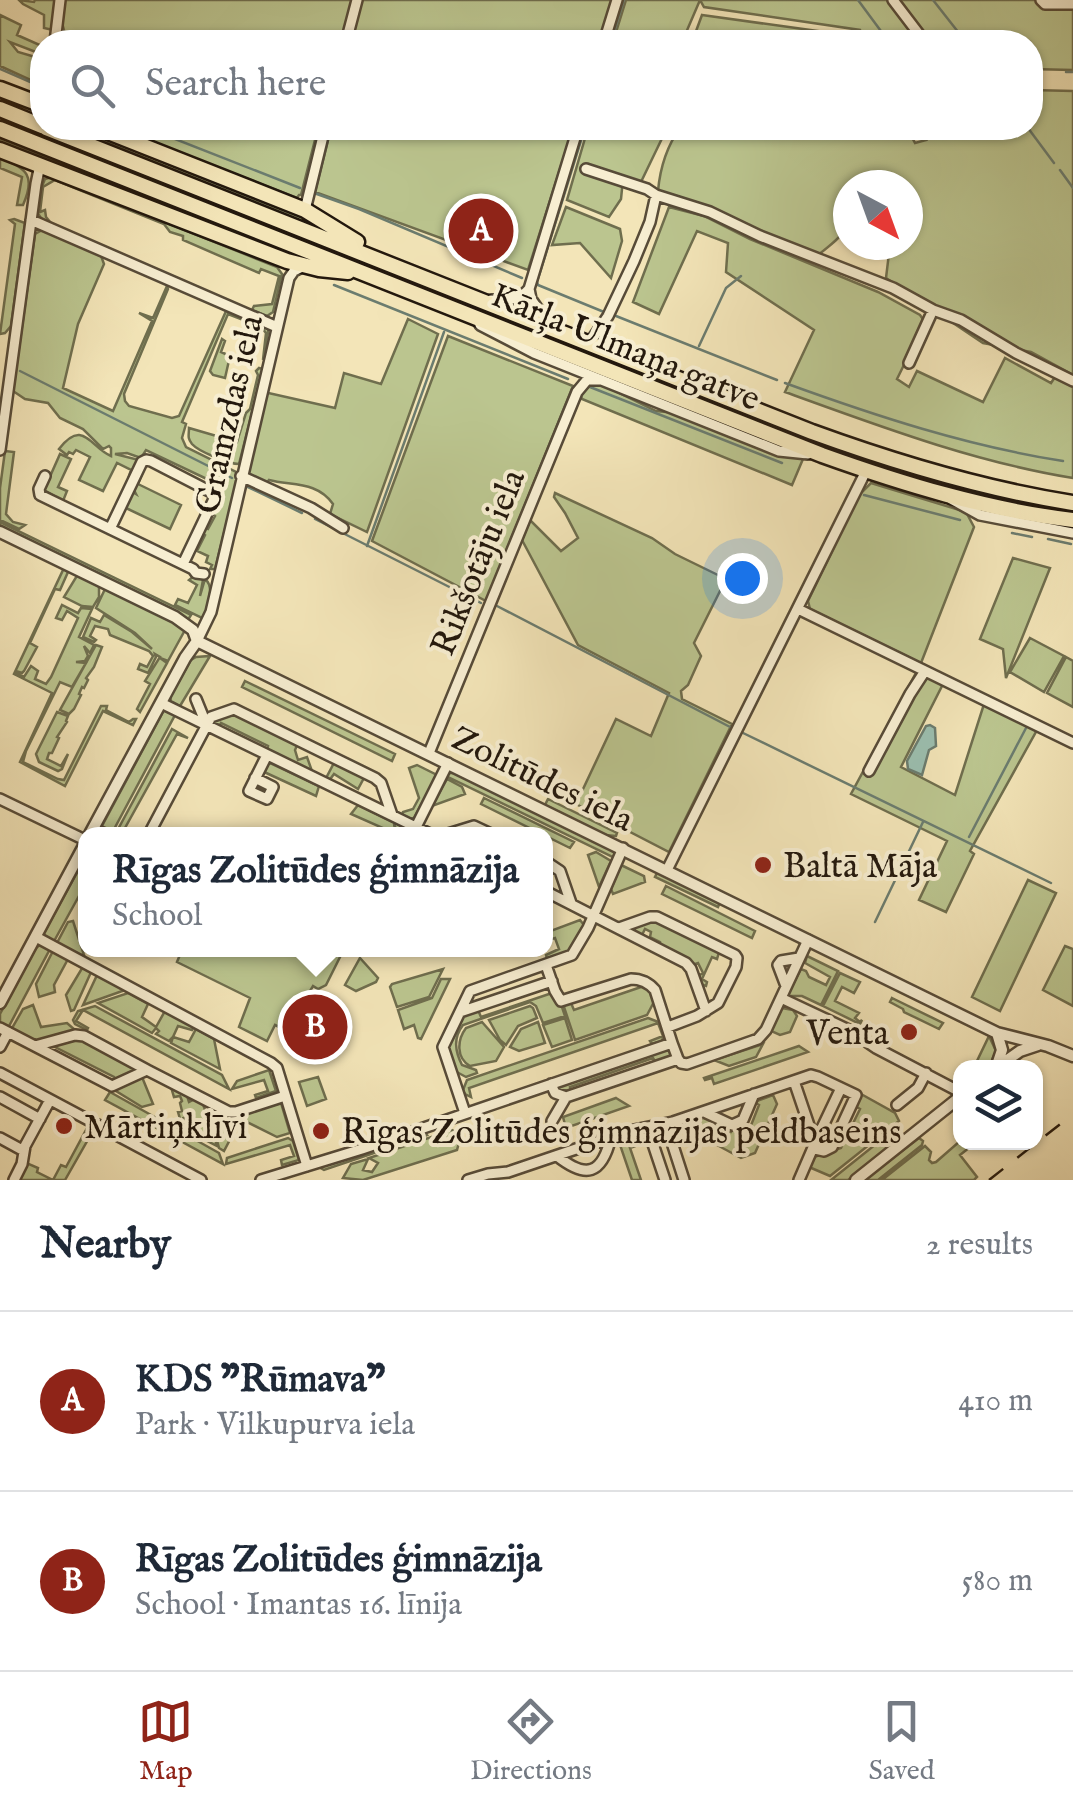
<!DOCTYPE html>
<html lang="en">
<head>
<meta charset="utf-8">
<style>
  body { margin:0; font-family:"IM FELL English",serif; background:#f6f6f7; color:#1f2937 }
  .controls { position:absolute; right:30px; bottom:30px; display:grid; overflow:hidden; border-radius:20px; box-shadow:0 2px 8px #0004 }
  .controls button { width:90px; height:90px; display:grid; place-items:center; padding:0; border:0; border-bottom:2px solid #e0e1e3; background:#fff; color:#1f2937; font:50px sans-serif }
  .compass { position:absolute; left:833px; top:170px; width:90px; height:90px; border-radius:50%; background:#fff; box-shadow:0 2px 8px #0004; rotate:139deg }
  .you { position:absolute; left:742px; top:578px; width:35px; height:35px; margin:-25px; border:8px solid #fff; border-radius:50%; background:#1a73e8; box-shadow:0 0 0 15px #1a73e833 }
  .badge { display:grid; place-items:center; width:65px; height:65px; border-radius:50%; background:#8f2418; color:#fff; font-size:32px; font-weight:700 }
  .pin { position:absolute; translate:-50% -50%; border:5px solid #fff; box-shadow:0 2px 10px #0006 }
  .popup { position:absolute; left:78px; top:827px; width:475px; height:130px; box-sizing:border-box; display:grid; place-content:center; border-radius:20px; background:#fff; filter:drop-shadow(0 2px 8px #0005); font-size:32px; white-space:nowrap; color:#747a83 }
  .popup b { font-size:38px; color:#1f2937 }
  .popup::after { content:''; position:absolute; left:50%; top:100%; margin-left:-20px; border:20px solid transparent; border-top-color:#fff }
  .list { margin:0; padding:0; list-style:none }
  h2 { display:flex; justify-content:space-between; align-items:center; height:130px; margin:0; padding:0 40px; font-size:42px }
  h2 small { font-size:32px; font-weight:400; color:#747a83 }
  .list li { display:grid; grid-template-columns:65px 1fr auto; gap:30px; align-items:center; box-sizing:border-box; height:180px; padding:0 40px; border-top:2px solid #e0e1e3 }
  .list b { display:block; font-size:38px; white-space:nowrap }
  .list p { margin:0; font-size:32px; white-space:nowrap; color:#747a83 }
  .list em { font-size:32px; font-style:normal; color:#747a83 }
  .icon { flex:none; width:55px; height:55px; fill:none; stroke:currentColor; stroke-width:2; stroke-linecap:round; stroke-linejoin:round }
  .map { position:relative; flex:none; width:1073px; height:1180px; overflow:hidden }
  .search { position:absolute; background:#fff; box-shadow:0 2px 8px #0004; left:30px; right:30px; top:30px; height:110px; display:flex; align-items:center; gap:25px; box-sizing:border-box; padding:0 35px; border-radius:40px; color:#747a83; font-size:38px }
  .sheet { height:490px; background:#fff }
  nav { display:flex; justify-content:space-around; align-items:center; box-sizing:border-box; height:140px; border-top:2px solid #e0e1e3; background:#fff; font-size:28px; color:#747a83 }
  nav a { display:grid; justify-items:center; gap:5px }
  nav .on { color:#8f2418 }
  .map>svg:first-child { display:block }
</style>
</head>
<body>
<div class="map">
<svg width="1073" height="1180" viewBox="0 0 1073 1180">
  <rect width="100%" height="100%" fill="#f3e5b8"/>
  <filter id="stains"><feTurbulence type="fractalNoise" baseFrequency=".002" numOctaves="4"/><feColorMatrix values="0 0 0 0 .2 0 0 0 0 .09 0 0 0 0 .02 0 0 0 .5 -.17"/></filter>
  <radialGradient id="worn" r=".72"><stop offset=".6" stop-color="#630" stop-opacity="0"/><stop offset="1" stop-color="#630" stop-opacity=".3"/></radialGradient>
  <path fill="#bbc58f" stroke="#6f6e4e" stroke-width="2.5" d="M19,0L34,2L35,0H56L53,30L44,28V15L23,4Z
    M62,0H353L343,42H93L65,34L60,15Z
    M361,0H613L599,42H351Z
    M626,0H887L918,42H865L860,30L704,7L700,0L682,42H613Z
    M895,0H1073V70L1031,69L1030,42H928Z
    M0,15L21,25L17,35L42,46L41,54L10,42L18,52L42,59V82L39,79L37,83L0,66Z
    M702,15L853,36L856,42H692Z
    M1031,90L1073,91V375L1031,352L983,343L886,278L890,245H908V185H848C848,229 854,227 818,255L658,191C660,169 667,146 680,128H907L915,143L926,140L917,128H1030Z
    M70,128H88L289,207L333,235Z
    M116,128H318L301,195H299L297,198Z
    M331,128H573L528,270L315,192Z
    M588,128H667L640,184L623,179L621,199L609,217L567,200Z
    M0,139L317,264V266L0,145Z
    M0,158C27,168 36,176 23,205H17L22,177L0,168Z
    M52,177L277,267L282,274L273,312L267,316L252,310L254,306L272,304L279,276L261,269L259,273L183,240V236L170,232L164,224L55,180L43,187L40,212L45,210L46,217L51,223C47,222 41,219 39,215C35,207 41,187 45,179Z
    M566,207L620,229L622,241L611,278L580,243L552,245Z
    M669,207L704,216L750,239L878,292L920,315L925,322L897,379L909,387L917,371L983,402L1005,358L1051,383L1055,377L1073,387V478C974,462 879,426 785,392L814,330L726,272L728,243L697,231L659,314L633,302Z
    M14,219L25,223L11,326L5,333L0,334L15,224L10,220Z
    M44,229L100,253L104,264L78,324L63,388L113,411L152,321L139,313L153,318L167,286L168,289L124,394L125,401L129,406L172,418L179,416L227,309L269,327L263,360L266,333L261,327L228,314L182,422L186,424L182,438L186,447L236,472L238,477L215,569H210L212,565L206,562L208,556L197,551L205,535L201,532L203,527L208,529L215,516L211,513L218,499L207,486L209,480L146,450L141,458L127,453L115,454L139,460L131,477L129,476L131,470L117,463L103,491L79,480L90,457L76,450L73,454L69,452L67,455L59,449C83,418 90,447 111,456V448L109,446L103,449L83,429L60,418L48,403L25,399L13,391L35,234Z
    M408,319L438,334L367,532L330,514L333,504C317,481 292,486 269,480L266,484L247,476L264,392L335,408L344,373L381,384Z
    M448,336L573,386L486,601L372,541Z
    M222,339L225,341L221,352L230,356L225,378L213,375L210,371Z
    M259,368L263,369L239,464C230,464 199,452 192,444C187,438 189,435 189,428L237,442L246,413L250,409L258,375L256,371Z
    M587,382L601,384L656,411L677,413L779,454L803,459L792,485L582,399L580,395Z
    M5,451L14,452L6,514L13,522L25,525L19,529L0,520V488Z
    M60,454L71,459L58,487L67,491L63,501L44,490Z
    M142,468L144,469L138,484L181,505L170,529L126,508L118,522H116L131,491L136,494L133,488Z
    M871,483L966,512L974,527L921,663L810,609L808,601L859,495Z
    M555,493L652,538L675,554L726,579L694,643L701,656L688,685L681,691L682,699L732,724L669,852L576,804L616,719L651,736L669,693L578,645L522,540L530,520L561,551L578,538L565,513L554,497Z
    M0,522L191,615L188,620L4,531L0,527Z
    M1013,558L1050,568L1006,678L1003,649L980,639Z
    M64,568L68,572L60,590L55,589L30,643L37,647L24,671L22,673L16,671L15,673L24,677L31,666L38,671L35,679L46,684L51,677L78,618L67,611L62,620L56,618L62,605L78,613L81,608L92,609L79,637L94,645L90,653L84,646L88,656L85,661L76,662L86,663L72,687L60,682L26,751L23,762L58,779L64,780L101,706H107L106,710L129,722L133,719H136L133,725L103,711L65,786L20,762L52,693L14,674Z
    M78,574L99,584V597L93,607L82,606L64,597Z
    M195,575L203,580L200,596L205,579C216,588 206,606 204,619L175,605L178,599L188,603L197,585L189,580Z
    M106,587L176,621L185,630L168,661L160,658L167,663L140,712L137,709L150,684L145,681L160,657L155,654L156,657L148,673L138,669L140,664L147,667L153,656L149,651L110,635L108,629L95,626L90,636L96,640L94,642L83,637L91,618L100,622L104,615L132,632L152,649L135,633L96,608Z
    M1030,638L1064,656L1044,692L1010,672Z
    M96,645L102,647L94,667L86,678L88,680L84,688L82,687L79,694L81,695L74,709L69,714L60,710Z
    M210,656L180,706L171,701L170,697L191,660L196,657Z
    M1066,657L1073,661V707L1047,693Z
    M917,671L943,684L901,767L955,795L984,704L1037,730L970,851L974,854L946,912L919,900L947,841L851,794Z
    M245,681L395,754L392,761L242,687Z
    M164,710L175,715L112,833L103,830L102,826Z
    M57,712L68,716L66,721L67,722L57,737L59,738L52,753H49L47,759L61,766L68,754L62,769L58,771L39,762L36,754Z
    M233,712L298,743L295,750L298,760L307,757L313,774L267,751L268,746L221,723L218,729L212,726V720Z
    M172,729L188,738L177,734L125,828L136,834L116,833Z
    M266,761L319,786L316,796L262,771Z
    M335,761L365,776L358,789L334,774L328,782L325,780Z
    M417,765L437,775L414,818L409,819L402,815L403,812L413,809L419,798L409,768Z
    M450,773H456L609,847L614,852L615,858L446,776Z
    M447,779L462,787L465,794L432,806Z
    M484,798L574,842L570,848L481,804Z
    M548,799L617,833L616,836L605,835L545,805Z
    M358,805L408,829L405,834H398L394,824L396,834L351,814Z
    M596,852L611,861L599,887L588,855Z
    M85,858V885L53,943L44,937V933Z
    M621,865L644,876L645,882L613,894L611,889Z
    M658,871L720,902L718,907L655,877Z
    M1028,880L1056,893L1000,1011L972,997Z
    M666,886L755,931L752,938L662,894Z
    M580,920L584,925L568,952L547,959L546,955L559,949L555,938L545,941V933Z
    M655,920L717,950L719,952L717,959L712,957L702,979L707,982L706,986L700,984L698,976L703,973L698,963L692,965L684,957L660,945V942L650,937L651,932L645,929L642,935L634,932L636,925Z
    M73,921L84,955H81L57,943L68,922Z
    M41,944L50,949L8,1028L0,1023V1014L36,948Z
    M1065,946L1073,949V1006L1043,990Z
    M182,950H318L328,954L327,958L343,951L326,985L318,989L313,986L310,991L315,992L310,997L312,1009L304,1004L302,1008L313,1014L309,1025L296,1020L290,1032L275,1025L267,1041L239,1027L250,998L177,962Z
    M53,951L68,959L54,985L55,992L39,997L36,984Z
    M807,956L838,971L821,1005L802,996H787L801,969L806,971L809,977L826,985L830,977L805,963Z
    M360,958L378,978L376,982L356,991L345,985Z
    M84,965L92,970L74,1010L71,1011L66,995Z
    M443,969L429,997L397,1007L390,987L392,984Z
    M98,973L128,989L83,1005Z
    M840,973L860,982L854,993L842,987L835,1001L859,1013L855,1018L860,1022L862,1020L860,1024L823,1006Z
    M441,979H450L421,1039L418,1038L414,1025L404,1029L398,1010L432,998Z
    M644,986L652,992L655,1000L647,1015L575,1040L563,1004L571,1003L574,1010Z
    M128,993L148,1004L142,1017L156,1027L165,1011L194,1027L192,1030L178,1026L173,1037L189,1042L196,1029L214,1039L220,1069L171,1043L173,1037L169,1041L156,1034L159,1031L156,1028L152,1033L98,1003Z
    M552,993L561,1004L565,1016L543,1023L536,1006L530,1002L463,1025C453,1038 455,1051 462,1065L476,1070L477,1073L466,1077L453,1070L446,1048L463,1015L478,1010L481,1017Z
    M892,998L943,1023L939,1029L904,1012L903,1009L890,1002Z
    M33,1005L41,1027L67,1023L75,1030L34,1042L11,1030L23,1009Z
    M95,1006L222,1075L229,1089L83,1010L76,1021L88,1028L87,1030L75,1024L73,1020L78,1011Z
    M530,1006L533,1008L537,1018L518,1026L506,1045L500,1040L489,1020Z
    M782,1008L793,1010L797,1016L790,1032L780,1035L771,1031Z
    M565,1018L572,1040L552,1047L543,1025Z
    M648,1018L661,1023L664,1034L662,1041L652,1044L650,1041L663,1036L658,1023L469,1088L471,1097L465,1094L463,1090L467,1080Z
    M482,1022L504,1047L496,1061L470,1066C456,1058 457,1040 466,1028Z
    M538,1022L545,1043L519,1051L510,1047L521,1029Z
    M989,1036L996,1051L989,1067L971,1068L976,1063Z
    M79,1038L137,1070L136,1072L113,1082L114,1077L51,1045Z
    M763,1044L756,1057L729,1066L714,1060Z
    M799,1046L808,1052L714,1084L712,1078L705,1080L704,1078Z
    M666,1048L670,1049L672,1056L656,1063L653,1058L570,1087L571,1092L567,1093L558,1089V1086Z
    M269,1070L276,1091L256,1098L255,1095L268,1091L264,1080L232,1089L237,1081Z
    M142,1077L153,1104L142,1107L116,1091V1089Z
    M318,1077L326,1099L307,1106L299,1082Z
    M171,1087L192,1098L188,1099L189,1102L195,1099L203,1104L217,1146L188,1131L183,1117L186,1130L183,1129L178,1112L182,1111L180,1103L182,1101L180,1096L174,1097Z
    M110,1092L219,1153L223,1164L105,1100Z
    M861,1094L895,1113L899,1121L830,1176L809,1167L814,1157L841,1148L860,1109L855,1106Z
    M773,1095L777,1104L755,1153L741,1158L693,1132L689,1121L702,1115L715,1120L714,1126L731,1132L734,1128L737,1135L744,1132L742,1125L750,1128L759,1105L754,1102Z
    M616,1098L629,1106L566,1128L563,1117Z
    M281,1103L290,1133L277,1137L243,1120L248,1112Z
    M210,1114L236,1128L224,1151L219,1148Z
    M86,1130L90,1136L65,1180H19L24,1166L29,1164L38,1168L37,1172L53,1180L61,1165L66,1167Z
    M452,1130L461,1135L457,1150L363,1180L343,1178L351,1164L368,1159L363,1170L372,1172L378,1163L369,1158Z
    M424,1131L427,1135L324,1170L317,1166Z
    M638,1134L646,1142L630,1148L641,1180H632L618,1139Z
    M288,1138L293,1141L299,1160L282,1165L281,1160L294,1156L290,1145L226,1164L227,1158Z
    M919,1138L923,1141L922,1145L878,1180H864Z
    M881,1140L892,1141L880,1155L848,1180H831Z
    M960,1141L975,1143L960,1155L977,1177L974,1180H882L925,1146L931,1152L929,1160L932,1163L936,1162Z"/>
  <path fill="#9bbfb0" stroke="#6b7c6f" stroke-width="2.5" d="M930,725L935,728L936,746L929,750L922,775L908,769L907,761L926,726Z"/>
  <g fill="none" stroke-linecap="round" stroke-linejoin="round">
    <path stroke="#6b7c6f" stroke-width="2.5" d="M858,0L889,42
      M933,0L966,42
      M611,42L624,0
      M0,69L35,84
      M1066,72H1073
      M147,128L300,188
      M585,128L537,282L538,285L604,312
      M1028,128L1054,163
      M320,165L314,193L359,209L522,278
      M1060,170L1073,188
      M334,285L568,379
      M611,314L777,380
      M699,346L726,288L741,276
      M20,371L232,478
      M785,383C876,416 967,446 1063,461
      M590,387L782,463
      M248,487L302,513
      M864,495L960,520
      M315,519L481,603
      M1012,533L1032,537
      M1048,539L1071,544
      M367,546L444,332
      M497,606L732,728
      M741,732L1051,883
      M969,837L1026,728
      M875,922L923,822"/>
    <g stroke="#574b38" stroke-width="14">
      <path id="minor" d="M893,0L925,42
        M1041,0L1045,4H1073
        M55,42L60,0
        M346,42L357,0
        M604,42L617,0
        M586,169L647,189L656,195L710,212L760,236L893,288L933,310L961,320L1016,353L1073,381
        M305,210L325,128
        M31,220L277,327
        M529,289L578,128
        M529,289L531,299L549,325
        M491,300C506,300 519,301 529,289
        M480,325L534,353L779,451L808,454
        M589,344L608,316L634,261L650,222L656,195
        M909,363L933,310
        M0,450L36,184L40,165
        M45,476L39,489L40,495L193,569L196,573L204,574
        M241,476L311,508L343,528
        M951,499L980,515L1073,533
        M110,529L142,462L146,460L151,461L215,494L214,499L183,564
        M798,609L1073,743
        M197,641L211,612L289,278L294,271L304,266
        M196,699L207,726
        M161,703L430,834
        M429,753L577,392L587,380H602
        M869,771L910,694L925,671
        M255,778L273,787L267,799L249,791C255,779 261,767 267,755
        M0,799L85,840
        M416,827L448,763
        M93,829L105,834
        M149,834L211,717L234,709L375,778L381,783L392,815
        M448,834L474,826L491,834
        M545,861L560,871L571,903
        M667,870L866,471
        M545,891L686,963L691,969L706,1011
        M619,928L650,917H657L735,955L737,958L736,967L718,1003L697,1016L668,1027
        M36,937L271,1063L277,1068L307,1166
        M546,965L555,991L561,1001L631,979C640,979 649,983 655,990L672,1043
        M786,986L778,965L781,961L799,958
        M781,998L851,1031L876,1048L960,1092
        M460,1012L552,981
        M0,1028L112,1086L147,1070L229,1112H236L285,1096
        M35,1046L75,1035L84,1036L147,1070
        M0,1047L8,1032
        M0,1073L201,1180
        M794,1081L815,1143L799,1180
        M551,1084L555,1093L566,1097L678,1059L681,1063L687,1064L758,1039L766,1030L808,940
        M0,1097L40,1119
        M897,1105L918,1088L926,1073
        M704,1112L732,1125L743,1120L754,1094
        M465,1113L443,1047L470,991L572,955L588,928L623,848
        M552,1121L566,1097
        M666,1124L684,1180
        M648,1129L665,1180
        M812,1135L821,1130L841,1088
        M0,1138L24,1151
        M557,1156C586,1179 602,1175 611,1137
        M14,1180L22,1164L25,1146L50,1100
        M261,1180L362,1149L672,1043L678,1059
        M468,1180L488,1174L508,1172L629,1131L673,1122L811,1075L818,1077L856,1095L832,1147L824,1151L815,1149"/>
    </g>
    <g stroke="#574b38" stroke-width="15">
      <path id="tertiary" d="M0,532L175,617L193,630L197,641L997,1033L1048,1046L1073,1056
        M90,834L185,658L197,641
        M0,1003L85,844
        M997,1033L1002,1050L997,1065
        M996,1068L1020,1051L1038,1045
        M856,1180L960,1097"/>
    </g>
    <g stroke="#23180d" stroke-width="19">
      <path id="trunk" d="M0,89L42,105
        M0,109L42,126
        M46,128L812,432C897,463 983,489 1073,503
        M98,128L305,210L357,242
        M0,129L822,455C903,484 988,510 1073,520
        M0,150L287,261L319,269L348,272"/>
    </g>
    <use href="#minor" stroke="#f7eed1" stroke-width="9"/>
    <use href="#tertiary" stroke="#f7eed1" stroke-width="10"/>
    <use href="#trunk" stroke="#f3e5b8" stroke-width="14"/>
    <path stroke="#23180d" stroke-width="2.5" stroke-dasharray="18 18" stroke-linecap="butt" d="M989,1180L1073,1114"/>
  </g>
  <g fill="#8f2418" stroke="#f7eed1" stroke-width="4">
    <circle cx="763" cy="865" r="10"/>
    <circle cx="909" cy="1032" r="10"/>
    <circle cx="64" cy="1126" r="10"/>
    <circle cx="321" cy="1131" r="10"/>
  </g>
  <g text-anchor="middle" stroke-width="8" stroke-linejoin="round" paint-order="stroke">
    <g font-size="35" fill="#23180d" stroke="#f7eed1">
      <text transform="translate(626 346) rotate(22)" y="12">Kārļa Ulmaņa gatve</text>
      <text transform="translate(228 414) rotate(-77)" y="12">Gramzdas iela</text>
      <text transform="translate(477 562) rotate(-68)" y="12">Rikšotāju iela</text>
      <text transform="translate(543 778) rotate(26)" y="12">Zolitūdes iela</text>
    </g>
    <g font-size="35" fill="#23180d" stroke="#f7eed1" text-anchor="start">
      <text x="783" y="877">Baltā Māja</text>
      <text x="889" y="1044" text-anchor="end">Venta</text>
      <text x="84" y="1138">Mārtiņklīvi</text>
      <text x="341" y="1143">Rīgas Zolitūdes ģimnāzijas peldbaseins</text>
    </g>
  </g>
  <rect width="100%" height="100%" filter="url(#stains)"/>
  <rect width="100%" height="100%" fill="url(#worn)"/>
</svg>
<div class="controls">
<button><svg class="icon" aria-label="layers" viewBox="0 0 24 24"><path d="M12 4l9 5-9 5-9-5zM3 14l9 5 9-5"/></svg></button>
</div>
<svg class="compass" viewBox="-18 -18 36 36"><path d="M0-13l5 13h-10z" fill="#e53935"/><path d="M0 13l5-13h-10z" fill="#747a83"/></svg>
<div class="you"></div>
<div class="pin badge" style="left:481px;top:231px">A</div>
<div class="pin badge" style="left:315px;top:1027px">B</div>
<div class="popup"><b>Rīgas Zolitūdes ģimnāzija</b>School</div>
<div class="search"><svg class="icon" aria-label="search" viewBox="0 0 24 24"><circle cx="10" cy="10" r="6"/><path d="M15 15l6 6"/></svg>Search here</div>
</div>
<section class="sheet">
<h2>Nearby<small>2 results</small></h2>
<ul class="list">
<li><span class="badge">A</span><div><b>KDS &quot;Rūmava&quot;</b><p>Park · Vilkupurva iela</p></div><em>410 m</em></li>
<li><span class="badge">B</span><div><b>Rīgas Zolitūdes ģimnāzija</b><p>School · Imantas 16. līnija</p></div><em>580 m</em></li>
</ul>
</section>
<nav>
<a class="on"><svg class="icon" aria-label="map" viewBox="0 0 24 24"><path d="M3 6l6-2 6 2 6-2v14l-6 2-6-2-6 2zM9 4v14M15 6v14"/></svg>Map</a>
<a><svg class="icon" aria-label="directions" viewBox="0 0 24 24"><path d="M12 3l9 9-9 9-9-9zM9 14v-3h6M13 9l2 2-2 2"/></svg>Directions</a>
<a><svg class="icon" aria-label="saved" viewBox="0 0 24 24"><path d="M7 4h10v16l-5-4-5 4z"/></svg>Saved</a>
</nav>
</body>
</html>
